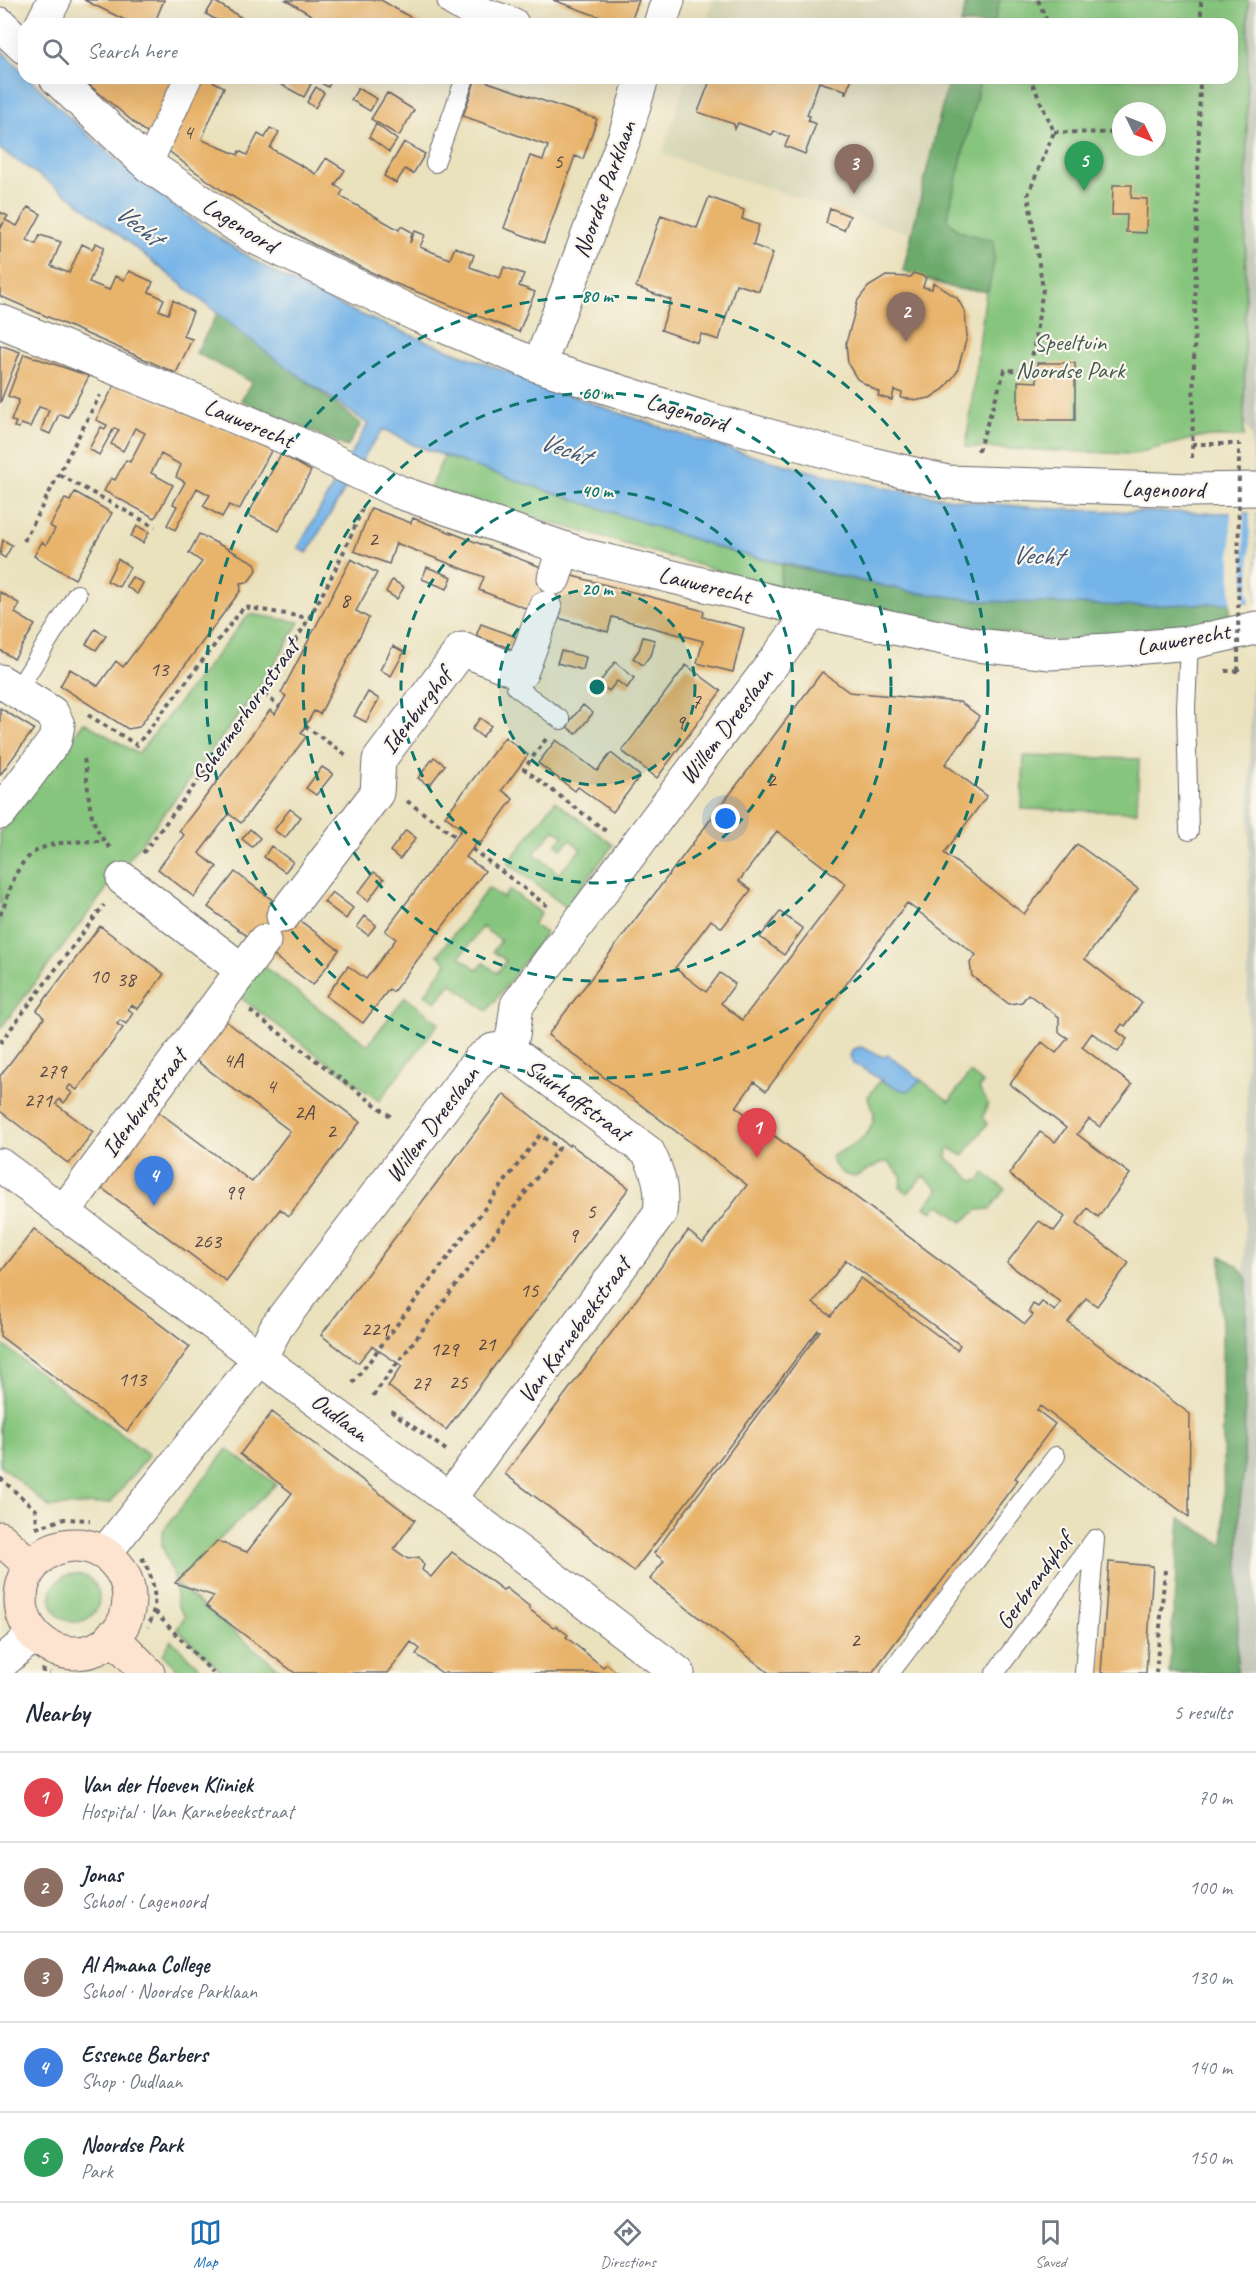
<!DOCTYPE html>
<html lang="en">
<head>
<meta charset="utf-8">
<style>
  body { margin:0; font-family:Caveat,sans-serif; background:#f6f6f7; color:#1f2937 }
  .compass { position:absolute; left:1112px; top:102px; width:54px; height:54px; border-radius:50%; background:#fff; box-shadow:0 6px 24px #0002; rotate:133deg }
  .you { position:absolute; left:726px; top:819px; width:21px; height:21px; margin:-15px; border:4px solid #fff; border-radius:50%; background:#1a73e8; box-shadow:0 0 0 9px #1a73e833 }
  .badge { display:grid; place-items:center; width:39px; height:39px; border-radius:50%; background:#1f6fb2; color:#fff; font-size:20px; font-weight:700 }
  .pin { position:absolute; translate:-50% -50px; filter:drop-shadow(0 2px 3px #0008) }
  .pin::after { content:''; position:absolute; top:32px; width:21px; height:18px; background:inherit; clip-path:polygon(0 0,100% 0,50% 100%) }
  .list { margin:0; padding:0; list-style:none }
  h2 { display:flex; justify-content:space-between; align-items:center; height:78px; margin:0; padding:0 24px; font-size:26px }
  h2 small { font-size:20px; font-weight:400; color:#747a83 }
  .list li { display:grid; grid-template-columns:39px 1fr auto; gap:18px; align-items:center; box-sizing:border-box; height:90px; padding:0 24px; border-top:2px solid #e0e1e3 }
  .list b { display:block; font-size:22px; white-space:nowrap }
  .list p { margin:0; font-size:20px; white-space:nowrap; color:#747a83 }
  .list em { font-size:20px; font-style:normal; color:#747a83 }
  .icon { flex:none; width:33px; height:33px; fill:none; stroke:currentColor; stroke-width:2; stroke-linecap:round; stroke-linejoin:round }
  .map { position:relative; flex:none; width:1256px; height:1673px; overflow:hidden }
  .search { position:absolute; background:#fff; box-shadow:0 6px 24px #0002; left:18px; right:18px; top:18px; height:66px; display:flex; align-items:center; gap:15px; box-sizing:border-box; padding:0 21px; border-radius:18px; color:#747a83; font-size:22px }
  .sheet { height:528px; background:#fff }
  nav { display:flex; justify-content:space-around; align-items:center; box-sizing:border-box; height:84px; border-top:2px solid #e0e1e3; background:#fff; font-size:16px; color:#747a83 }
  nav a { display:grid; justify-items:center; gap:3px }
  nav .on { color:#1f6fb2 }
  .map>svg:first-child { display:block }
</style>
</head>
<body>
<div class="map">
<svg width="1256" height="1673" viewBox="0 0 1256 1673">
  <rect width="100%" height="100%" fill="#fbf7ec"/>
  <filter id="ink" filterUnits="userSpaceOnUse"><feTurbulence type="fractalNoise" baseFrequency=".0167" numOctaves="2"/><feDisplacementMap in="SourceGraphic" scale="12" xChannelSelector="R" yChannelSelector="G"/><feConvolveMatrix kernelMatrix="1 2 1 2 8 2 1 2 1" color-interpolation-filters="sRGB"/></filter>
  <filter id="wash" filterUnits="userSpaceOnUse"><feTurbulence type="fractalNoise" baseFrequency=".008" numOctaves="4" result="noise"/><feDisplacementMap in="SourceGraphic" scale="24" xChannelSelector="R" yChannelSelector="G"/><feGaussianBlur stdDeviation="1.35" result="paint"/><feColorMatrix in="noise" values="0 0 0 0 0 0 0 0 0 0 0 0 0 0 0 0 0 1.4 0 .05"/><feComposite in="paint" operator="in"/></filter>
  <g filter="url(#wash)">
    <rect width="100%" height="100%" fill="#eae1bd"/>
    <path fill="#d7d6b6" d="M713,0H967L961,24H705Z
      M687,78H949L911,234L662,154Z"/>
    <path fill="#c3c6b9" d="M1246,0H1256V601L1254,474L1251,436L1244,421Z
      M1256,630V1673H1231L1242,1467L1251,688Z"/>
    <path fill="#86c57d" stroke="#54745c" stroke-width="1.5" fill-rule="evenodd" d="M967,0H1248L1244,437H1199L1134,454L966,447L986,291L956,289L903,271L949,78H1232V24H961ZM1121,111H1157V147H1121Z
      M444,456L732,552L782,564L779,588L430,488Z
      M249,614L300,622L260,687L0,1029V833L84,722L138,754Z
      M1024,756L1139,759L1137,812L1022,809Z
      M555,801L613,845L566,907L508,863ZM555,829L563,836L556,844L561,849L570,840L581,849L559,874L534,853Z
      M488,888L503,898L510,890L541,913L533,924L546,933L487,1011L451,983L436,1002L425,994L447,963L438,955ZM482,927L501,941L493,951L506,961L497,973L484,963L478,970L460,957Z
      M256,961L368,1045L405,997L439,1023L379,1101L233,992Z
      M970,1073L983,1083L979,1089C988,1106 991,1097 983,1117L987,1124L963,1156L950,1148L948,1149L947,1158L973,1181L980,1180L984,1173L1005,1189L990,1209L978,1210L962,1222L942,1206H937L933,1212L925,1207L939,1189L923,1176L908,1193L900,1187L902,1177L888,1162L880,1163L855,1177C841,1175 836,1170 831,1157C847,1146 873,1140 874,1115C874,1108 869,1104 868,1097L880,1081L908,1091L921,1080L949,1101Z
      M0,1343L149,1455L110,1503L49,1507L0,1465Z
      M227,1449L276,1484L175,1583L284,1673H223L177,1629L185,1616L177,1605L174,1578L162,1546V1532Z
      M51 1598a24 24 0 1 1 48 0a24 24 0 1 1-48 0Z
      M171,1640L174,1643L205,1673H181L163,1655Z"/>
    <path fill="#6caa6c" stroke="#476654" stroke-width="1.5" d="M967,0H1000L994,24H961Z
      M949,78H981L947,219L959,231L994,241V262L988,291L956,289L903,271Z
      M218,312L361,424L347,447L241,400L252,382L196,353Z
      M782,564L912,592L986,601L1133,606L1230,602V625L1065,643L821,600L780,588Z
      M1221,1256L1238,1266L1247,1279L1244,1470L1240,1503L1237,1673H1169L1180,1518L1224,1545Z"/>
    <path fill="#74b4e8" stroke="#4b6b92" stroke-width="1.5" d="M0,49L24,73V78H29C95,145 167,206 247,256C323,304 413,336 497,368C649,426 806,481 968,501C1064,513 1159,512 1256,513V602L1133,606L986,601L912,592L732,552L482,469L414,445L384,429L370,447L307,553L298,548L368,424L270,355L74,199L0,149Z
      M861,1047L883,1057L888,1055L921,1080L908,1091C885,1088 873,1071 853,1064L850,1056L853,1049Z"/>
    <path fill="#eae1bd" d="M1231,510H1244V605H1231Z
      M1250,510H1256V605H1250V595L1248,594V585H1250Z"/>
    <g id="blocks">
      <path fill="#e8b36b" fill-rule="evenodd" d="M84,0H164L154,24H126L127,21Z
        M286,0H381L422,24H326Z
        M553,0H639L630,24H619Z
        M214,1L232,12L252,24H223L206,14Z
        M81,78H175L149,135Z
        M197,78H206L224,87L202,139L205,141L238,155L239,151L247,155L258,134L265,138L270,128L279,132L270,148L316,174L326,158L345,170L335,185L343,190L340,196L399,230L401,226L412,232L410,243L415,231L425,235L420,247L450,259L455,247L474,255L470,267L500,278L504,267L524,274L519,286L535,292L519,332L394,283L313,244L223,191L189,167L165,148Z
        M269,78H300L311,84L304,97Z
        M312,78H333L328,87Z
        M476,78L597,119L583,159L575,156L544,243L504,228L530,156L543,160L548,146L463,116Z
        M711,78H852L845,95V90L819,82L807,115L810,116L808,121L816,124L805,154L785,146L789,137L774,131L772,135L738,123L735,129L734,124L698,112Z
        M316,87L324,93L315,108L307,102Z
        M358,88L377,99L370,111L351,100Z
        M387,93L414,110L399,136L371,119Z
        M376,124L397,140L389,152L369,137Z
        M404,142L425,154L413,174L405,169L396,183L384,176Z
        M1113,185H1132L1131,198L1147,199L1146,233L1126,232L1127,215H1112Z
        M709,197L744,210L742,219L759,225L753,245L773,253L759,291L736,284L719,340L701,334L698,343L661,330L671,300L636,287L661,215L697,228Z
        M28,207L41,214L27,240L36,244L40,235L61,242L51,266L69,273L82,244L92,249L96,243L104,247L89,282L109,290L115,276L124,280L129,271L153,282L149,292L164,299L159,310L168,314L173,300L193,312L183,336L192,339L176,373L0,296V230L4,222L0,228V212L8,216L5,220L17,226Z
        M830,208L850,216L844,230L826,223Z
        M913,273L926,277L923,287L932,289L933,283L936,284L957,298L965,312L967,337L957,372L944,389L930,398L918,400L901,398L902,393L894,390L892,400L878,396L879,392L857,379L848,364L846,343L858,300L868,287L886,276L911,277Z
        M0,345L20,352L0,403Z
        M24,354L89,376L68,417L59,414L50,434L41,430L49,410L39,407L30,427L21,424L19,428L14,427L16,422L11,421L19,400L8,396Z
        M1037,363H1075V420H1018V381L1037,382Z
        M115,384L272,449L239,510L229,505L222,517L203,506L210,495L197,488L175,530L167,525L177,506L173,504L185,482L176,477L181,465L161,454L151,473L173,485L155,518L104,491L111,478L115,480L126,460L130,462L145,433L135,428L123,451L111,444L119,430L114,428L99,455L89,449L101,427L105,429L107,425L96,420Z
        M281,454L311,471L279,531L248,515Z
        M75,492L112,513L75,579L34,556L42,542L46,545L55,529L50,526L65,499L70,501Z
        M371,508L411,523L413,518L546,569L704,611L703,617L744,628L733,672L697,663L703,641L612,617L608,632L530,610L479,590L484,577L396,543L389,564L354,551Z
        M137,526L149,532L143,543L131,536Z
        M199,534L255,563L257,570L248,582L240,583L241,590L139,727L128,729L60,686L70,669L98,686L116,661L123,667L202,562L189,553Z
        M3,540L12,545L5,558L0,555Z
        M118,559L130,567L119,587L107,581Z
        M351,559L377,573L356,611L369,618L320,714L314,711L301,733L306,737L241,823L229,814L199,853L217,867L194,897L158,869L184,835L179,831L206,796L270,710L275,714L286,696L281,693Z
        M427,567L452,577L447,589L422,579Z
        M132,577L143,583L137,594L126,586Z
        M392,580L404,587L397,599L386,592Z
        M0,592L20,604L15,613L35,625L14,659L0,650Z
        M481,624L519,638L515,650L476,636Z
        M95,629L106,636L96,650L86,644Z
        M643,637L655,640L652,653L643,665L633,658L639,650Z
        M393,646L404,652L391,676L380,670Z
        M561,651L586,657L583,670L557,663Z
        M615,662L634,678L627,688L617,681L609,691L599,683Z
        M686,665L721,691L657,778L622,751Z
        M822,672L849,692L960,702L979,716L974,727L945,764L987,796L944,853L1024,914L1077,844L1138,889L1085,959L1142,1003L1125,1026L1122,1024L1117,1031L1127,1039L1118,1052L1092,1033L1082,1047L1132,1085L1100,1127L1089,1119L1077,1134L1130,1174L1098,1217L1087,1208L1076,1224L1129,1263L1097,1306L1086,1298L1068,1322L1190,1414L1189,1517L1040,1406L1037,1410L1055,1424L1015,1478L1018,1480L872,1673H769L650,1579L664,1561L654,1553L820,1331L818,1330L634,1571L505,1474L688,1231L703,1243L747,1185L548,1035ZM777,831L846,884L742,1020L721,1003L735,984L720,973L706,992L675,968L711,920L722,928L751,890L739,881ZM907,903L976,955L970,963L972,976L1009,1004L1022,1002L1028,994L1059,1017V1032L1068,1038L1056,1053L1042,1042L1010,1084L1066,1128L1055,1142L1040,1132L1009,1174L1065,1217L1054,1231L1039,1221L1007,1263L1061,1303L1055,1311L1042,1302L1038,1307L1033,1304L1029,1311L1033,1315L1025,1324L736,1107L754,1082L766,1091ZM846,1260L960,1345L957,1350L861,1278L831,1316L813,1303Z
        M368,692L379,699L366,722L354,716Z
        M583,705L593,713L576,734L566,726Z
        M0,708L34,729L0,775Z
        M480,718L491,726L482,737L472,729Z
        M505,737L528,755L502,790L513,799L481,843L478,841L466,857L485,871L393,992L389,989L363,1023L326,996L348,966L366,979L396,939L385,931L462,829L445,816Z
        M556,740L597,771L611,753L640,776L613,812L578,787L575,791L538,763Z
        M434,757L445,765L429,786L418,778Z
        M322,767L333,774L316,795L306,788Z
        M290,809L301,817L285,838L274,830Z
        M250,829L260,838L252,847L242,839Z
        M406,830L416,838L400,859L390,851Z
        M271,846L293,862L285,872L264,857Z
        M235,872L339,950L313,985L208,907Z
        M374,872L384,879L368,901L358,893Z
        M332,892L353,908L346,919L324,902Z
        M780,912L803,929L784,955L760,937Z
        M365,916L376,925L368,935L357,927Z
        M100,926L164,974L138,1009L131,1005L128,1009L133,1013L126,1024L120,1020L117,1024L123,1028L77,1090L70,1085L67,1089L72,1093L64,1103L59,1099L56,1104L93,1132L69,1164L0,1111V1076L44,1018L37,1010Z
        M219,1016L360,1122L289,1216L280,1209L226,1281L95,1183L152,1107L252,1182L290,1131L190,1056Z
        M504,1094L569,1146L570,1144L629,1188L446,1430L388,1386L402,1366L372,1346L358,1363L321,1335Z
        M34,1229L190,1347L127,1431L0,1336V1273Z
        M272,1412L415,1520L394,1549L408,1559L419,1557L424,1565L422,1570L431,1577L452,1552L503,1590L506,1588L529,1606V1609L553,1627L556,1626L568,1635L566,1637L603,1667L607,1664L618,1673H442L416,1654L420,1649L411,1642L388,1673H295L206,1606L214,1596L175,1583L217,1541L247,1552L292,1493L240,1454Z
        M1109,1562L1153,1566L1146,1673H1101Z"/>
    </g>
  </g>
  <g filter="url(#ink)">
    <use href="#blocks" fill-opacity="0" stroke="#686568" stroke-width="1.5"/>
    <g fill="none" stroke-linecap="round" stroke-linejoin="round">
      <g stroke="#686568" stroke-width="20">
        <path id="service" d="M435,163L465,78
          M521,673L516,687L561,720
          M17,691L77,594
          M1189,831L1186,708L1189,643
          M890,1673L1056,1456
          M995,1673L1095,1539L1084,1673"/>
      </g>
      <g stroke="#686568" stroke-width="29">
        <path id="pedestrian" d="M148,165L188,78"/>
      </g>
      <g stroke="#686568" stroke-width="35">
        <path id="minor" d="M454,0L471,10L512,24
          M0,24L24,47
          M42,24L54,0
          M660,24L668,0
          M56,78L148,165L252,236L417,315L539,366L701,417L868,463L948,482L1191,490L1256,489
          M0,321L284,437L399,492L587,556L812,611L977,645L1050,653L1110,650L1189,643L1256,628
          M539,366L625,136L642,78
          M554,578L563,550
          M0,681L52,713L58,725L55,740L0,813
          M123,879L242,970
          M283,916L377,793L379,760L462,649L521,673L545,608
          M0,1165L449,1499L678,1673
          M63,1213L264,941
          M449,1499L660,1213C663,1189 659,1174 648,1152L507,1048
          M105,1553L260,1358L277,1326L479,1060L493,1050L507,1048L513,1035L517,1005L812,611
          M0,1664L34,1635"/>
      </g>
      <g stroke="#686568" stroke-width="35">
        <path id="secondary" d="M0,1538L32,1567
          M21 1599a54 54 0 1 1 108 0a54 54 0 1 1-108 0Z
          M112,1636L148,1673"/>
      </g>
      <path stroke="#686568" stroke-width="4" stroke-dasharray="4.5 4.5" stroke-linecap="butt" d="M1038,0L1046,19L1044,24
        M1201,24V0
        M1054,132L1121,133
        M1192,444H1239
        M978,451L1005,370L1030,371L1043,289L1028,195L1054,132L1030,78
        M1192,458L1200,78
        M60,475L155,527
        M24,541L100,395
        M1225,671H1238
        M264,694L280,707
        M88,715L137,745L244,607L309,618
        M305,726L346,755
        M546,739L524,769L606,831
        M84,759C91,794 84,820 111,849
        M407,801L456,837
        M472,849L550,908
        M143,853C226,743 311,639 362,509
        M0,915C6,904 8,892 13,881C29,838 66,842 103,841
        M250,1011L393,1118
        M0,1043L104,905
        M353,1383L540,1135L559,1148L372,1397
        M391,1411L446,1450
        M0,1478L36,1510L37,1527
        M36,1528L64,1519L90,1520
        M142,1558C155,1579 159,1605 148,1627
        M155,1612L213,1673
        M41,1670L50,1673
        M1156,1673L1165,1570"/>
      <use href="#service" stroke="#fff" stroke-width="18"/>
      <use href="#pedestrian" stroke="#fff" stroke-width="27"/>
      <use href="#minor" stroke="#fff" stroke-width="33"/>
      <use href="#secondary" stroke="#fde4d0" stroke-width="33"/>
      <path stroke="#686568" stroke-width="4" stroke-dasharray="4.5 4.5" stroke-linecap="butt" d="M1238,671L1239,444"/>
    </g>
  </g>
  <circle cx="597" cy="687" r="98" fill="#0f766e" fill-opacity=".12"/>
  <g fill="none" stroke="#0f766e" stroke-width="3" stroke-dasharray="10 8">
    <circle cx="597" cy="687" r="98"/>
    <circle cx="597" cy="687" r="196"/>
    <circle cx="597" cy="687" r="294"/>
    <circle cx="597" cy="687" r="391"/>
  </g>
  <g text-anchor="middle" stroke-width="4.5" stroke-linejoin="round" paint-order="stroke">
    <g font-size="21" fill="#544647">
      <text x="188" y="139">4</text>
      <text x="558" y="168">5</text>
      <text x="373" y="546">2</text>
      <text x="345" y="607">8</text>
      <text x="159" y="676">13</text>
      <text x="696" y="708">7</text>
      <text x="680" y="729">9</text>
      <text x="771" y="787">2</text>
      <text x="99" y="983">10</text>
      <text x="126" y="986">38</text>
      <text x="233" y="1067">4A</text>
      <text x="52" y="1078">279</text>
      <text x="271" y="1093">4</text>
      <text x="38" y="1107">271</text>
      <text x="304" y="1119">2A</text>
      <text x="331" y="1138">2</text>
      <text x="234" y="1199">99</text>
      <text x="591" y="1218">5</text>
      <text x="573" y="1242">9</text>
      <text x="207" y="1248">263</text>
      <text x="529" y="1297">15</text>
      <text x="375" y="1336">221</text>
      <text x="486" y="1351">21</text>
      <text x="444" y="1356">129</text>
      <text x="132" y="1386">113</text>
      <text x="458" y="1389">25</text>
      <text x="421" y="1390">27</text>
      <text x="855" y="1647">2</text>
    </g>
    <g font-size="24" fill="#22223b" stroke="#fbf7ec">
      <text transform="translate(604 189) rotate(-70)" y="8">Noordse Parklaan</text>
      <text transform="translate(240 225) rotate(32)" y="8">Lagenoord</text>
      <text transform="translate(687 412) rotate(17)" y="8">Lagenoord</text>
      <text transform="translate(249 423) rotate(23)" y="8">Lauwerecht</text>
      <text transform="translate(1163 489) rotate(1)" y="8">Lagenoord</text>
      <text transform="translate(705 585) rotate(14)" y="8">Lauwerecht</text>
      <text transform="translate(1183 639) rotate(-10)" y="8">Lauwerecht</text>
      <text transform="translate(245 711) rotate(-55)" y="8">Schermerhornstraat</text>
      <text transform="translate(416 711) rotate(-53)" y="8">Idenburghof</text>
      <text transform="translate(726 726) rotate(-53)" y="8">Willem Dreeslaan</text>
      <text transform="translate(578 1100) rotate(36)" y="8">Suurhoffstraat</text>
      <text transform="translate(144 1103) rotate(-54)" y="8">Idenburgstraat</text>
      <text transform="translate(432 1124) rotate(-53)" y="8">Willem Dreeslaan</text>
      <text transform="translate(574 1330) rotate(-54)" y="8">Van Karnebeekstraat</text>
      <text transform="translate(340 1417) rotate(37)" y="8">Oudlaan</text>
      <text transform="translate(1034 1581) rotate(-54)" y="8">Gerbrandyhof</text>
    </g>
    <g font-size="24" fill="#455b52" stroke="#fbf7ec">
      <text x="1070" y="350">Speeltuin<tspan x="1070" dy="28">Noordse Park</tspan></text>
    </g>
    <g font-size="26" font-style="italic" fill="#3f5578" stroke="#fbf7ec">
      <text transform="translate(139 224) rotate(38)" y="9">Vecht</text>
      <text transform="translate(565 448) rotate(19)" y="9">Vecht</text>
      <text transform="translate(1037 555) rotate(2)" y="9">Vecht</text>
    </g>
  </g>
  <circle cx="597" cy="687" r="9" fill="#0f766e" stroke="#fbf7ec" stroke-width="3"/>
  <g font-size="18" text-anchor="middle" font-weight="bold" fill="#0f766e" stroke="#fbf7ec" stroke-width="4.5" stroke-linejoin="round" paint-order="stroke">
    <text x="597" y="302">80 m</text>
    <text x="597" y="399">60 m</text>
    <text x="597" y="497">40 m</text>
    <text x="597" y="595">20 m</text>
  </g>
</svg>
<svg class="compass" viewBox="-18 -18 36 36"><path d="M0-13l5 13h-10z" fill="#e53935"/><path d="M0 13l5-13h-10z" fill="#747a83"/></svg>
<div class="you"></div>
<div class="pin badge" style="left:757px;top:1158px;background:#e0444e">1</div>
<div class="pin badge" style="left:906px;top:342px;background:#8d6e63">2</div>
<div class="pin badge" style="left:854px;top:194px;background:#8d6e63">3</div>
<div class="pin badge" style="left:154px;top:1206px;background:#3f7fe0">4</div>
<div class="pin badge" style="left:1084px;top:191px;background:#2e9e5b">5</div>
<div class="search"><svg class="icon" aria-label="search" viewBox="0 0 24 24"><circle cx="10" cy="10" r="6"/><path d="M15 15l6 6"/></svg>Search here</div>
</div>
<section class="sheet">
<h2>Nearby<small>5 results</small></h2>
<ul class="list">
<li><span class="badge" style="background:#e0444e">1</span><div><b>Van der Hoeven Kliniek</b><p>Hospital · Van Karnebeekstraat</p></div><em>70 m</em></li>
<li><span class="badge" style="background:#8d6e63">2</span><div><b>Jonas</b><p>School · Lagenoord</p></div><em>100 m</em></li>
<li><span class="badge" style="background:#8d6e63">3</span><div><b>Al Amana College</b><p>School · Noordse Parklaan</p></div><em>130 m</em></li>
<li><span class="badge" style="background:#3f7fe0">4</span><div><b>Essence Barbers</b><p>Shop · Oudlaan</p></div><em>140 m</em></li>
<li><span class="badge" style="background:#2e9e5b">5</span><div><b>Noordse Park</b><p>Park</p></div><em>150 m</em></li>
</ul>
</section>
<nav>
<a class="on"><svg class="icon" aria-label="map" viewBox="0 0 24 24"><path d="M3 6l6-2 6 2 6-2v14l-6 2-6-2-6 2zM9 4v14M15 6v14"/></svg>Map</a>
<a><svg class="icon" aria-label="directions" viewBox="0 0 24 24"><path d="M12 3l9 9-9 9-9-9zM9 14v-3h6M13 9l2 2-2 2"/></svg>Directions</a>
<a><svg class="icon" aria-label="saved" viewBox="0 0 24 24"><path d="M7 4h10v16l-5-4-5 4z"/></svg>Saved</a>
</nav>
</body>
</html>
